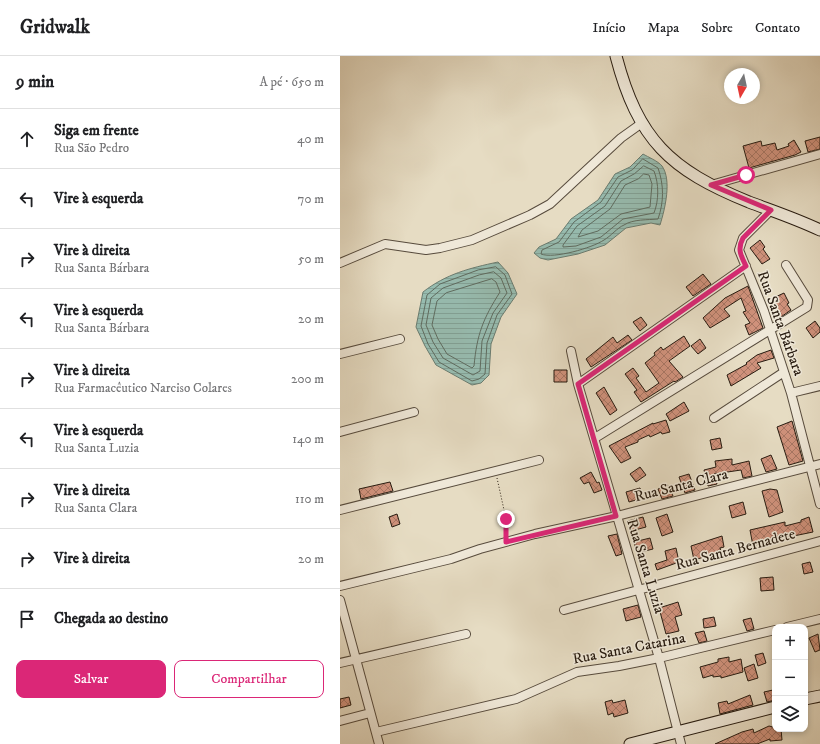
<!DOCTYPE html>
<html lang="pt">
<head>
<meta charset="utf-8">
<style>
  body { margin:0; font-family:"IM FELL DW Pica",serif; background:#f6f6f6; color:#202124 }
  .controls { position:absolute; right:12px; bottom:12px; display:grid; overflow:hidden; border-radius:8px; box-shadow:0 2px 6px #0003 }
  .controls button { width:36px; height:36px; display:grid; place-items:center; padding:0; border:0; border-bottom:1px solid #e0e0e0; background:#fff; color:#202124; font:20px sans-serif }
  .compass { position:absolute; left:384px; top:12px; width:36px; height:36px; border-radius:50%; background:#fff; box-shadow:0 2px 6px #0003; rotate:189deg }
  .stop { position:absolute; width:12px; height:12px; margin:-9px; border:3px solid #db2777; border-radius:50%; background:#fff }
  .stop.end { background:#db2777; border-color:#fff; box-shadow:0 1px 4px #0008 }
  .list { margin:0; padding:0; list-style:none }
  h2 { display:flex; justify-content:space-between; align-items:center; height:52px; margin:0; padding:0 16px; font-size:17px }
  h2 small { font-size:13px; font-weight:400; color:#757577 }
  .list li { display:grid; grid-template-columns:26px 1fr auto; gap:12px; align-items:center; box-sizing:border-box; height:60px; padding:0 16px; border-top:1px solid #e0e0e0 }
  .list b { display:block; font-size:15px; white-space:nowrap }
  .list p { margin:0; font-size:13px; white-space:nowrap; color:#757577 }
  .list em { font-size:13px; font-style:normal; color:#757577 }
  .actions { display:flex; gap:8px; padding:12px 16px }
  .actions a { flex:1; padding:9px 0; border:1px solid #db2777; border-radius:8px; text-align:center; font-size:14px; color:#db2777 }
  .actions .main { background:#db2777; color:#fff }
  .icon { flex:none; width:22px; height:22px; fill:none; stroke:currentColor; stroke-width:2; stroke-linecap:round; stroke-linejoin:round }
  .map { position:relative; flex:none; width:480px; height:688px; overflow:hidden }
  header { display:flex; align-items:center; gap:24px; box-sizing:border-box; height:56px; padding:0 20px; background:#fff; border-bottom:1px solid #e0e0e0 }
  header strong { font-size:19px }
  nav { display:flex; gap:22px; margin-inline-start:auto; font-size:14px }
  main { display:flex }
  aside { flex:1; background:#fff }
  .map>svg:first-child { display:block }
</style>
</head>
<body>
<header>
<strong>Gridwalk</strong>
<nav><a>Início</a><a>Mapa</a><a>Sobre</a><a>Contato</a></nav>
</header>
<main>
<aside>
<h2>9 min<small>A pé · 650 m</small></h2>
<ul class="list">
<li><svg class="icon" aria-label="ahead" viewBox="0 0 24 24"><path d="M12 20V5M6 11l6-6 6 6"/></svg><div><b>Siga em frente</b><p>Rua São Pedro</p></div><em>40 m</em></li>
<li><svg class="icon" aria-label="left" viewBox="0 0 24 24"><path d="M17 20v-9H6M10 6l-5 5 5 5"/></svg><div><b>Vire à esquerda</b></div><em>70 m</em></li>
<li><svg class="icon" aria-label="right" viewBox="0 0 24 24"><path d="M7 20v-9h11M14 6l5 5-5 5"/></svg><div><b>Vire à direita</b><p>Rua Santa Bárbara</p></div><em>50 m</em></li>
<li><svg class="icon" aria-label="left" viewBox="0 0 24 24"><path d="M17 20v-9H6M10 6l-5 5 5 5"/></svg><div><b>Vire à esquerda</b><p>Rua Santa Bárbara</p></div><em>20 m</em></li>
<li><svg class="icon" aria-label="right" viewBox="0 0 24 24"><path d="M7 20v-9h11M14 6l5 5-5 5"/></svg><div><b>Vire à direita</b><p>Rua Farmacêutico Narciso Colares</p></div><em>200 m</em></li>
<li><svg class="icon" aria-label="left" viewBox="0 0 24 24"><path d="M17 20v-9H6M10 6l-5 5 5 5"/></svg><div><b>Vire à esquerda</b><p>Rua Santa Luzia</p></div><em>140 m</em></li>
<li><svg class="icon" aria-label="right" viewBox="0 0 24 24"><path d="M7 20v-9h11M14 6l5 5-5 5"/></svg><div><b>Vire à direita</b><p>Rua Santa Clara</p></div><em>110 m</em></li>
<li><svg class="icon" aria-label="right" viewBox="0 0 24 24"><path d="M7 20v-9h11M14 6l5 5-5 5"/></svg><div><b>Vire à direita</b></div><em>20 m</em></li>
<li><svg class="icon" aria-label="arrive" viewBox="0 0 24 24"><path d="M6 21V4h12l-3 4 3 4H6"/></svg><div><b>Chegada ao destino</b></div></li>
</ul>
<div class="actions"><a class="main">Salvar</a><a>Compartilhar</a></div>
</aside>
<div class="map">
<svg width="480" height="688" viewBox="0 0 480 688">
  <defs>
    <pattern id="water-rules" width="6" height="5" patternUnits="userSpaceOnUse"><rect width="6" height="5" fill="#97bcb0"/><path d="M0 2.5h6" fill="none" stroke="#82a196"/></pattern>
    <pattern id="building-cross-hatch" width="8" height="8" patternUnits="userSpaceOnUse"><rect width="8" height="8" fill="#cf917b"/><path d="M0 0l8 8M0 8l8-8" fill="none" stroke="#a87663"/></pattern>
  </defs>
  <rect width="100%" height="100%" fill="#e6dcc3"/>
  <filter id="stains"><feTurbulence type="fractalNoise" baseFrequency=".005" numOctaves="4"/><feColorMatrix values="0 0 0 0 .2 0 0 0 0 .09 0 0 0 0 .02 0 0 0 .5 -.17"/></filter>
  <radialGradient id="worn" r=".72"><stop offset=".6" stop-color="#630" stop-opacity="0"/><stop offset="1" stop-color="#630" stop-opacity=".3"/></radialGradient>
  <path fill="url(#water-rules)" stroke="#6a7c70" d="M303,98C308,101 318,105 322,110C332,124 325,153 320,169L311,167L286,172L265,189L238,198L208,204L200,202L194,197L199,191L216,183L231,163L258,144L275,118L290,111Z
    M158,206L168,217L177,238L161,261L151,288L149,319L141,327L132,329L96,309L85,290L76,271L83,236C106,218 130,212 158,206Z"/>
  <g fill="none" stroke-linecap="round" stroke-linejoin="round">
    <path stroke="#5f6c60" stroke-width="1" d="M303,103L318,112C324,129 324,146 318,163C308,164 293,163 284,169C277,172 271,180 264,184C252,192 214,203 201,198L202,194L219,186L234,166L261,146L278,121L292,114Z
      M304,110L314,115C319,128 319,144 314,157L283,163L261,181L236,190L223,191V189L237,170L265,150L281,125L294,118Z
      M304,118L309,119L312,128L310,151L281,158L258,175L238,181L242,174L270,153L285,129L298,123Z
      M156,211L165,219L172,238L157,259L147,287L145,318L139,323L132,325L99,306L88,288L81,270L87,239L100,228L138,214Z
      M154,216L161,222L167,237L153,257L142,285L140,315L133,319L103,302L93,286L86,269L91,242L103,232L139,219Z
      M152,223L156,226L160,236C143,263 137,278 134,310L132,312L107,298L98,283L92,269L97,245L106,237Z"/>
  </g>
  <path fill="url(#building-cross-hatch)" stroke="#271b10" d="M480,81V93L468,96L465,85Z
    M454,84L461,96L455,99L409,112L403,90L421,85L422,90L435,87L437,94L449,90L448,88Z
    M420,184L425,191L423,193L430,203L422,208L410,192Z
    M363,218L371,228L353,240L346,231Z
    M408,230L423,272L409,279L405,269L410,267L403,256L406,255L401,242L384,253L390,260L370,272L363,262L385,242Z
    M444,237L449,247L447,248L451,254L438,263L434,258L437,255L431,243Z
    M301,261L307,269L300,275L293,266Z
    M475,265L480,272V276L473,282L466,272Z
    M288,279L292,284L251,311L246,303L273,281L277,287Z
    M344,280L350,290L329,305L343,321L335,326L334,325L301,346L294,336L297,334L285,318L293,312L299,320L296,322L306,336L319,327L305,307L315,299L314,297L321,291L323,294Z
    M360,283L366,292L358,298L351,290Z
    M431,294L434,302L417,307L421,312L391,330L387,319L407,308L406,307L417,299Z
    M214,314H227V326H214Z
    M264,331L277,354L270,359L256,337Z
    M344,346L349,355L330,365L326,358Z
    M326,364L330,376L322,378L321,376L310,381L309,379L298,384V386L285,391L291,402L281,407L269,390L313,367V368Z
    M452,365L463,405L449,409L437,371Z
    M380,382L382,392L372,394L370,384Z
    M431,399L437,413L426,416L421,403Z
    M392,403V409L409,405L412,420L403,422L401,414L374,418L377,428L368,430L364,414L376,411L375,405Z
    M300,411L306,419L296,426L290,418Z
    M251,416L257,427L259,426L262,434L254,437L249,426L244,428L240,422Z
    M349,418L355,434L345,437L339,421Z
    M50,426L53,435L21,443L19,433Z
    M328,429L333,440L322,443L318,433Z
    M300,432L303,442L289,446L286,436Z
    M430,433L437,434L443,456L429,461L422,435Z
    M403,446L406,458L392,462L389,450Z
    M57,458L60,468L52,471L49,461Z
    M327,458L333,476L322,480L316,462Z
    M303,461L306,471L291,475L288,465Z
    M469,461L473,476L439,483V481L413,490L410,474L445,466V470L461,466V464Z
    M277,478L282,498L276,500L268,480Z
    M382,480L384,491L380,492L381,496L354,504L351,490Z
    M310,482L313,493L297,497L294,486Z
    M336,492L339,506L317,514L315,508L327,504L325,495Z
    M470,506L473,516L464,518L462,508Z
    M433,521L434,534L421,535L420,522Z
    M338,546L342,559L335,561L339,575L326,578L319,552Z
    M298,549L301,561L286,565L283,553Z
    M374,561L376,570L364,572L363,563Z
    M411,562L414,573L407,575L403,564Z
    M364,575L367,585L359,587L355,577Z
    M478,578L480,594L475,596L469,582Z
    M423,597L426,607L418,610L415,599Z
    M389,601V606L401,603L403,616L381,622V620L373,621V619L363,622L360,611L378,606V603Z
    M414,608L418,622L408,625L404,612Z
    M433,634L435,644L427,646L424,636Z
    M410,639L413,649L380,658L378,647L387,645L388,648Z
    M9,641L11,649L0,652V643Z
    M272,644L273,647L285,644L288,657L274,661L273,657L268,659L265,646Z
    M429,670L441,673L442,684L430,685V683L417,688H375L402,676L413,673L414,677Z"/>
  <g fill="none" stroke-linecap="round" stroke-linejoin="round">
    <g stroke="#574b3d" stroke-width="10">
      <path id="street" d="M371,129L480,98
        M431,154L403,182L399,194L424,255L451,337L480,448
        M0,207L45,188L86,194L100,192L132,184L190,159L210,148L281,82L302,67
        M231,295L238,328L319,602L341,688
        M0,298L60,283
        M238,328L406,210
        M451,337L480,330
        M374,362L444,316
        M0,376L74,356
        M255,382L467,251L468,244L446,209
        M0,454L199,404
        M0,530L111,503L140,493L195,478L277,460L480,408
        M0,544L39,688
        M224,554L480,485
        M447,571L480,563
        M0,607L126,578
        M0,665L30,657
        M36,676L176,643L237,616L279,610L319,602L435,574"/>
    </g>
    <g stroke="#271b10" stroke-width="13">
      <path id="secondary" d="M276,0C298,84 330,114 409,146C433,155 457,163 480,174
        M465,643L480,640
        M290,688L435,651"/>
    </g>
    <path stroke="#271b10" stroke-width="1" stroke-dasharray="1 2" stroke-linecap="butt" d="M157,422L166,463V478"/>
    <use href="#street" stroke="#efe8d8" stroke-width="8"/>
    <use href="#secondary" stroke="#efe8d8" stroke-width="11"/>
  </g>
  <g fill="none" stroke-linecap="round" stroke-linejoin="round">
    <path stroke="#db2777" stroke-width="5" d="M166,463V486L276,460L238,328L406,210C401,200 397,193 403,182L431,154L371,129L406,119"/>
  </g>
  <g text-anchor="middle" stroke-width="3" stroke-linejoin="round" paint-order="stroke">
    <g font-size="15" fill="#271b10" stroke="#efe8d8">
      <text transform="translate(441 267) rotate(70)" y="5">Rua Santa Bárbara</text>
      <text transform="translate(341 429) rotate(-14)" y="5">Rua Santa Clara</text>
      <text transform="translate(395 493) rotate(-15)" y="5">Rua Santa Bernadete</text>
      <text transform="translate(306 510) rotate(73)" y="5">Rua Santa Luzia</text>
      <text transform="translate(289 592) rotate(-11)" y="5">Rua Santa Catarina</text>
    </g>
  </g>
  <rect width="100%" height="100%" filter="url(#stains)"/>
  <rect width="100%" height="100%" fill="url(#worn)"/>
</svg>
<div class="controls">
<button>+</button>
<button>−</button>
<button><svg class="icon" aria-label="layers" viewBox="0 0 24 24"><path d="M12 4l9 5-9 5-9-5zM3 14l9 5 9-5"/></svg></button>
</div>
<svg class="compass" viewBox="-18 -18 36 36"><path d="M0-13l5 13h-10z" fill="#e53935"/><path d="M0 13l5-13h-10z" fill="#757577"/></svg>
<div class="stop" style="left:406px;top:119px"></div>
<div class="stop end" style="left:166px;top:463px"></div>
</div>
</main>
</body>
</html>
